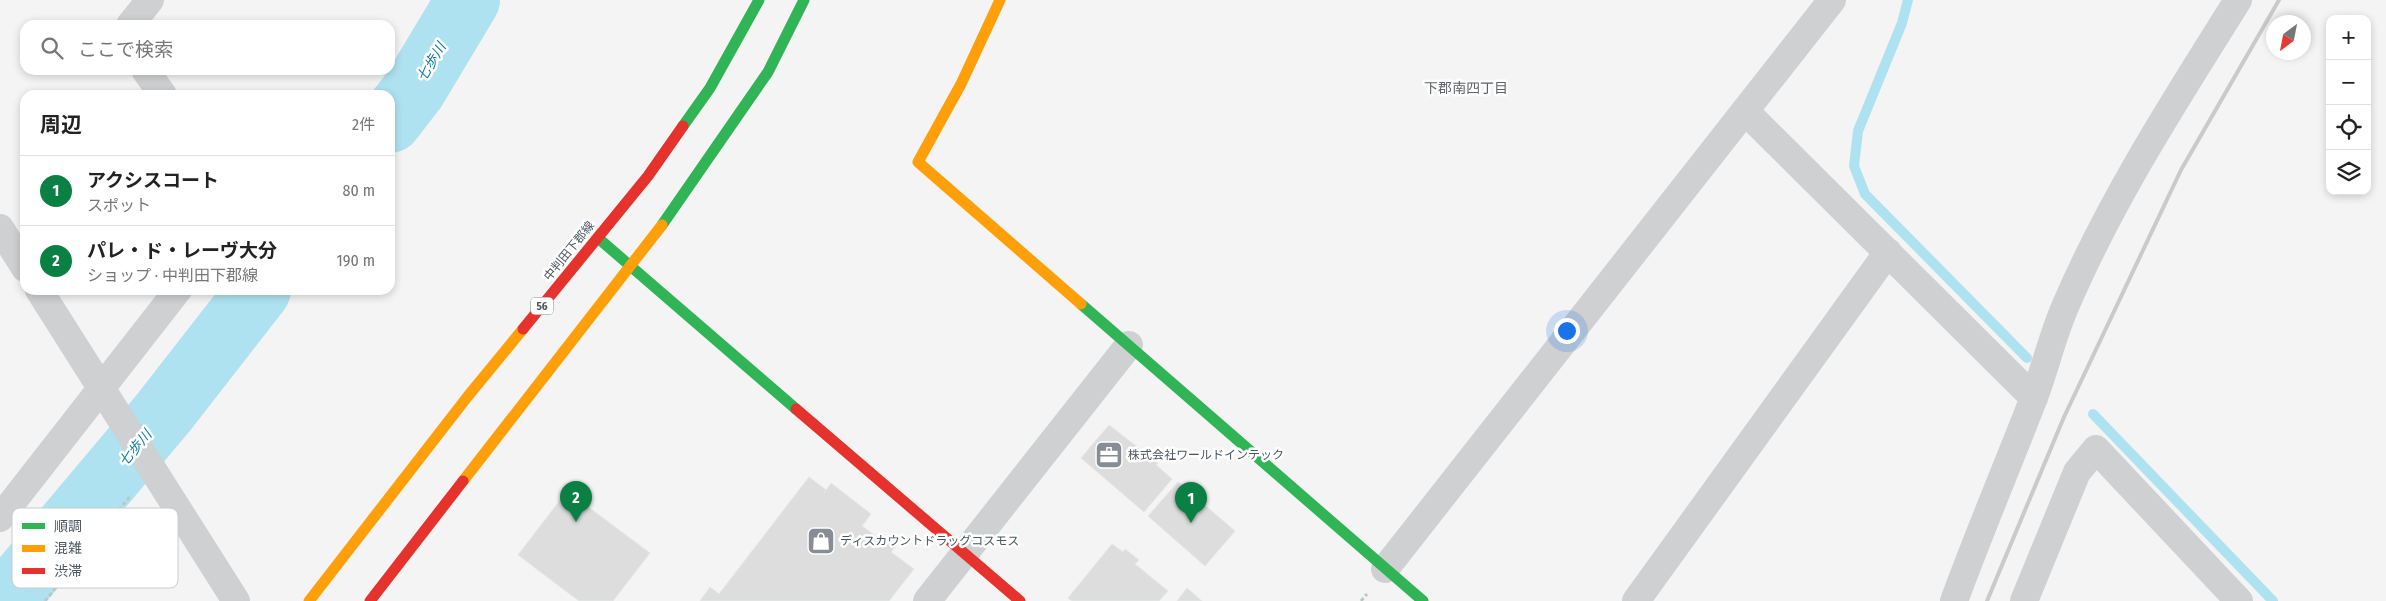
<!DOCTYPE html>
<html lang="ja">
<head>
<meta charset="utf-8">
<style>
  body { margin:0; font-family:"Fira Sans Condensed","Noto Sans JP",sans-serif; background:#f6f6f6; color:#222 }
  .controls { position:absolute; right:15px; top:15px; display:grid; overflow:hidden; border-radius:10px; box-shadow:0 2px 8px #0003 }
  .controls button { width:45px; height:45px; display:grid; place-items:center; padding:0; border:0; border-bottom:1px solid #e0e0e0; background:#fff; color:#222; font:25px sans-serif }
  .compass { position:absolute; left:2266px; top:15px; width:45px; height:45px; border-radius:50%; background:#fff; box-shadow:0 2px 8px #0003; rotate:212deg }
  .you { position:absolute; left:1566px; top:330px; width:18px; height:18px; margin:-12px; border:4px solid #fff; border-radius:50%; background:#1a73e8; box-shadow:0 0 0 8px #1a73e833 }
  .badge { display:grid; place-items:center; width:32px; height:32px; border-radius:50%; background:#0b8043; color:#fff; font-size:16px; font-weight:700 }
  .pin { position:absolute; translate:-50% -41px; filter:drop-shadow(0 1px 2px #0008) }
  .pin::after { content:''; position:absolute; top:26px; width:18px; height:15px; background:inherit; clip-path:polygon(0 0,100% 0,50% 100%) }
  .list { margin:0; padding:0; list-style:none }
  h2 { display:flex; justify-content:space-between; align-items:center; height:65px; margin:0; padding:0 20px; font-size:21px }
  h2 small { font-size:16px; font-weight:400; color:#767676 }
  .list li { display:grid; grid-template-columns:32px 1fr auto; gap:15px; align-items:center; box-sizing:border-box; height:70px; padding:0 20px; border-top:1px solid #e0e0e0 }
  .list b { display:block; font-size:19px; white-space:nowrap }
  .list p { margin:0; font-size:16px; white-space:nowrap; color:#767676 }
  .list em { font-size:16px; font-style:normal; color:#767676 }
  .icon { flex:none; width:28px; height:28px; fill:none; stroke:currentColor; stroke-width:2; stroke-linecap:round; stroke-linejoin:round }
  .map { position:relative; flex:none; width:2386px; height:601px; overflow:hidden }
  .search { position:absolute; background:#fff; box-shadow:0 2px 8px #0003; left:20px; top:20px; width:375px; height:55px; display:flex; align-items:center; gap:12px; box-sizing:border-box; padding:0 18px; border-radius:15px; color:#767676; font-size:19px }
  .panel { position:absolute; background:#fff; box-shadow:0 2px 8px #0003; left:20px; top:90px; width:375px; height:205px; border-radius:15px }
  .map>svg:first-child { display:block }
</style>
</head>
<body>
<div class="map">
<svg width="2386" height="601" viewBox="0 0 2386 601">
  <rect width="100%" height="100%" fill="#f4f4f4"/>
  <g fill="none" stroke-linecap="round" stroke-linejoin="round">
    <path stroke="#aee2f0" stroke-width="10" d="M1908,0L1902,23L1858,131L1854,166L1865,194L2027,358
      M2093,414L2273,601"/>
    <path stroke="#aee2f0" stroke-width="64" d="M390,121L414,90L468,0
      M5,601L164,412L259,290"/>
  </g>
  <path fill="#ddddde" stroke="#e5e6e7" d="M1109,425L1158,463L1156,465L1172,479L1144,512L1081,458Z
    M809,477L826,490L824,493L831,483L871,514L862,526L884,542L887,539L896,546L891,552L914,569L889,601H700L710,587L719,594Z
    M1178,482L1235,531L1205,566L1148,516Z
    M567,491L650,553L613,601H579L518,555Z
    M1112,544L1123,552L1125,549L1139,560L1135,564L1168,591L1159,601H1072L1068,598Z
    M1187,588L1202,601H1177Z"/>
  <g fill="none" stroke-linecap="round" stroke-linejoin="round">
    <path stroke="#bcc7c4" stroke-width="3" stroke-dasharray="4 2.5" stroke-linecap="butt" d="M45,601L131,495
      M1361,601L1367,594"/>
    <path stroke="#ced0d2" stroke-width="28" d="M130,25L150,0
      M145,70L163,95
      M1745,111L2034,398
      M0,228L25,268
      M39,290L236,601
      M0,518L178,290
      M1385,569L1832,0
      M927,601L1129,345
      M1636,601L1888,252
      M1954,601C1979,533 2007,467 2033,400C2045,369 2052,337 2065,307C2111,199 2176,99 2238,0
      M2024,601L2077,472L2096,449L2239,601"/>
    <path stroke="#30b455" stroke-width="11" d="M683,126L710,88L759,0
      M662,225L768,72L804,0
      M598,238L796,409
      M1081,304L1423,601"/>
    <path stroke="#ff9f0a" stroke-width="11" d="M1000,0L961,84L918,162L1081,304
      M463,481L662,225
      M309,601L468,396L523,329"/>
    <path stroke="#e5322d" stroke-width="11" d="M523,329L648,176L683,126
      M796,409L1020,601
      M370,601L463,481"/>
    <path stroke="#c9cacc" stroke-width="4" d="M1987,601L2064,417L2181,170L2279,0"/>
  </g>
  <defs>
    <g id="office-square" transform="scale(1.4375)"><rect x="-9" y="-9" width="18" height="18" rx="4" fill="#868d94" stroke="#fff"/><path d="M-6-3h4V-5.5h4V-3h4V5H-6ZM-1-4.5V-3h2v-1.5ZM-6 0V1H6V0Z" fill="#fff"/></g>
    <g id="shop-square" transform="scale(1.4375)"><rect x="-9" y="-9" width="18" height="18" rx="4" fill="#868d94" stroke="#fff"/><path d="M-5-2.5h2.3a2.7 3.5 0 0 1 5.4 0H5L5.5 6h-11ZM-1.5-2.5h3a1.5 2.3 0 0 0-3 0Z" fill="#fff"/></g>
  </defs>
  <g fill-rule="evenodd">
    <use href="#office-square" x="1109" y="455"/>
    <use href="#shop-square" x="821" y="541"/>
  </g>
  <g text-anchor="middle" stroke-width="5" stroke-linejoin="round" paint-order="stroke">
    <rect fill="#fff" stroke="#808990" stroke-width="1" x="531" y="297.5" width="22" height="17" rx="4"/>
    <g font-size="11" font-weight="bold" fill="#4a5661">
      <text x="542" y="310">56</text>
    </g>
    <g font-size="12" fill="#4a5661" stroke="#fff">
      <text transform="translate(569 251) rotate(-51)" y="4">中判田下郡線</text>
    </g>
    <g font-size="12" fill="#4a5661" stroke="#fff" text-anchor="start">
      <text x="1128" y="459">株式会社ワールドインテック</text>
      <text x="840" y="545">ディスカウントドラッグコスモス</text>
    </g>
    <g font-size="14" font-style="italic" fill="#0c7c9b" stroke="#fff">
      <text transform="translate(431 62) rotate(-59)" y="5">七歩川</text>
      <text transform="translate(135 448) rotate(-50)" y="5">七歩川</text>
    </g>
    <g font-size="14" fill="#5f6368" stroke="#fff">
      <text x="1466" y="93">下郡南四丁目</text>
    </g>
  </g>
  <rect x="12" y="508" width="166" height="80" rx="8" fill="#fff" stroke="#c9ccd0" stroke-width="1"/>
  <rect x="22" y="523" width="23" height="6" fill="#30b455"/>
  <rect x="22" y="545" width="23" height="7" fill="#ff9f0a"/>
  <rect x="22" y="568" width="23" height="6" fill="#e5322d"/>
  <g font-size="14" fill="#4a5661">
    <text x="54" y="531">順調</text>
    <text x="54" y="553">混雑</text>
    <text x="54" y="576">渋滞</text>
  </g>
</svg>
<div class="controls">
<button>+</button>
<button>−</button>
<button><svg class="icon" aria-label="locate" viewBox="0 0 24 24"><circle cx="12" cy="12" r="6"/><path d="M12 2v4M12 18v4M2 12h4M18 12h4"/></svg></button>
<button><svg class="icon" aria-label="layers" viewBox="0 0 24 24"><path d="M12 4l9 5-9 5-9-5zM3 14l9 5 9-5"/></svg></button>
</div>
<svg class="compass" viewBox="-18 -18 36 36"><path d="M0-13l5 13h-10z" fill="#e53935"/><path d="M0 13l5-13h-10z" fill="#767676"/></svg>
<div class="you"></div>
<div class="pin badge" style="left:1191px;top:523px">1</div>
<div class="pin badge" style="left:576px;top:522px">2</div>
<div class="search"><svg class="icon" aria-label="search" viewBox="0 0 24 24"><circle cx="10" cy="10" r="6"/><path d="M15 15l6 6"/></svg>ここで検索</div>
<section class="panel">
<h2>周辺<small>2件</small></h2>
<ul class="list">
<li><span class="badge">1</span><div><b>アクシスコート</b><p>スポット</p></div><em>80 m</em></li>
<li><span class="badge">2</span><div><b>パレ・ド・レーヴ大分</b><p>ショップ · 中判田下郡線</p></div><em>190 m</em></li>
</ul>
</section>
</div>
</body>
</html>
